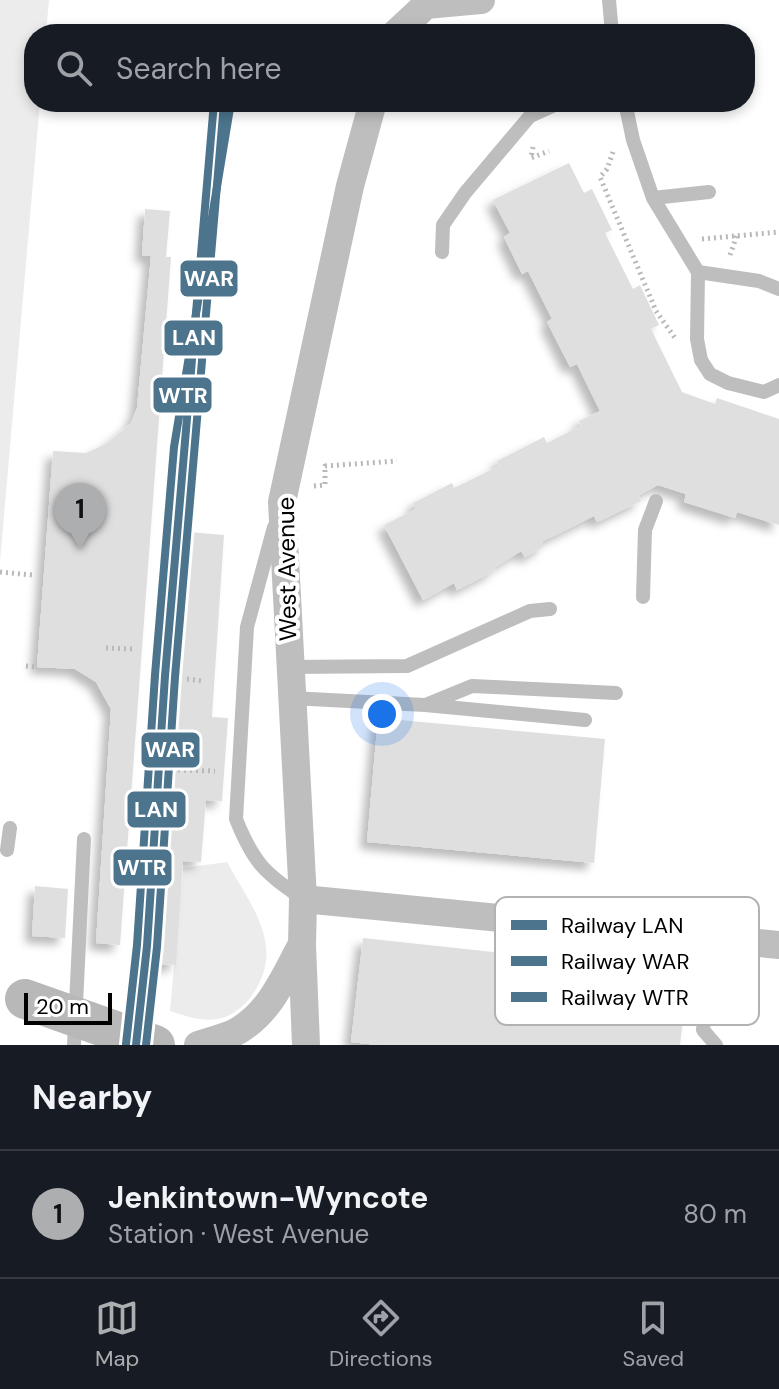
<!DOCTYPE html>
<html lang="en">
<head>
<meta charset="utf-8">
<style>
  body { margin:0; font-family:"DM Sans",sans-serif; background:#20242c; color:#f1f3f6 }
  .scale { position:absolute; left:24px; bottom:20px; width:88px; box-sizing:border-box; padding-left:8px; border:4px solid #000; border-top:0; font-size:22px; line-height:28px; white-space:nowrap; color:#000; -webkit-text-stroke:6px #fff; paint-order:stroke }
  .you { position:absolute; left:382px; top:714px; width:28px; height:28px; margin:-20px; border:6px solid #fff; border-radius:50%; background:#1a73e8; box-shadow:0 0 0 12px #1a73e833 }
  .badge { display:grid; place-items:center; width:52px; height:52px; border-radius:50%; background:#adaeaf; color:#111; font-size:26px; font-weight:700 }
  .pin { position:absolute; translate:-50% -66px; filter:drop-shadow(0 2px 4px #0008) }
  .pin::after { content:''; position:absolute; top:42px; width:28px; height:24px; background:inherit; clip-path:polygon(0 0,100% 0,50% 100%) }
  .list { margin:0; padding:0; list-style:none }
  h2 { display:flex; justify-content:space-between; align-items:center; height:104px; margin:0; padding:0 32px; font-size:34px }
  h2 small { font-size:26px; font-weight:400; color:#9ea1a6 }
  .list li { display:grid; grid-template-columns:52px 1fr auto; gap:24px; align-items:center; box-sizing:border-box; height:128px; padding:0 32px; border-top:2px solid #363941 }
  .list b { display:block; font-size:30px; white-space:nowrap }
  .list p { margin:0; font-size:26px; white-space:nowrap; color:#9ea1a6 }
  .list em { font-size:26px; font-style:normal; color:#9ea1a6 }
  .icon { flex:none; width:44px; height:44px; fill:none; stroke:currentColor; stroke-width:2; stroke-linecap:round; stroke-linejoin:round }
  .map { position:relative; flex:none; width:779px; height:1045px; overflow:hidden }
  .search { position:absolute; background:#171b24; box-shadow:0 4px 12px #0003; left:24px; right:24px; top:24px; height:88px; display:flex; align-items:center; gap:20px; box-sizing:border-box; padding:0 28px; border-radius:32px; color:#9ea1a6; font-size:30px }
  .sheet { height:232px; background:#171b24 }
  nav { display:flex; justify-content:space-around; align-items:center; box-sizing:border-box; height:112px; border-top:2px solid #363941; background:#171b24; font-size:22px; color:#9ea1a6 }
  nav a { display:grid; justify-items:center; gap:4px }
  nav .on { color:#adaeaf }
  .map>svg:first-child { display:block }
</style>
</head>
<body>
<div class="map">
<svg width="779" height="1045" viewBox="0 0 779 1045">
  <defs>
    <filter id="shadow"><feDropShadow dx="-7" dy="7" stdDeviation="4" flood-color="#0004"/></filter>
  </defs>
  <rect width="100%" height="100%" fill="#fff"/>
  <path fill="#ececec" d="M0,0H49L46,34H34V102H40L0,562Z
    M227,862C241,888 263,917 266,947C270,975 248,1013 218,1019C201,1022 186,1016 170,1011L183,868Z"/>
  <path fill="#dfdfdf" filter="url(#shadow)" d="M569,163L584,193L592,189L612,230L605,233L633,289L640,285L659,325L651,329L682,392L715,404L717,398L779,419V525L737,512L735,518L684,502L686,494L658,485L639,495L641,501L597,522L594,516L543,541V547L525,557L521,551L495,567L494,571L457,590L454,583L423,600L384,525L416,509L413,503L452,483L454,488L499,466L497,461L544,437L547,443L581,426L579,421L600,411L577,364L570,367L547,322L552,319L528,271L522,274L504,237L510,233L493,200Z
    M145,209L170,211L166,257H171L120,945L96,943L111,709L96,682L75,669L37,667L53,451L86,453L106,444L131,423L137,408L151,256H142Z
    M188,532L224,535L212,717L228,718L222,801L206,800L201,862L183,861L176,965L158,964Z
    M378,718L605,739L594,863L367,842Z
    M35,886L68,889L65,938L32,936Z
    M363,938L688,973L680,1045H378L351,1042Z"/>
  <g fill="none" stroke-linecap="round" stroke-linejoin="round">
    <path stroke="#b9b9b9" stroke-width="5" stroke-dasharray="2 4" stroke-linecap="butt" d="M533,147L531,158L549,151
      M613,152L607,169L600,177L656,311L675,338
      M702,239L779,232
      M730,255L737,235
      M314,486L325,485V466L397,461
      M0,572L32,575
      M106,648L134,649
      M26,666L37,667
      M187,679L204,681
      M178,770L215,771"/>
    <path stroke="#bebebe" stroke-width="14" d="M609,0L612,34
      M571,102H646
      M625,102L633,140L653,198L698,272L697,339L701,360L710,374L728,383L764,392L779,385
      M653,198L709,192
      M442,252L443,225L465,193L530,116L561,102
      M698,272L759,281L779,289
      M274,527L247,627L236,819C254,864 264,872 303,899
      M643,597L645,530L656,501
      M290,667L407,666L530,611L550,609
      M291,698L425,705L585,720
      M428,704L472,686L616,693
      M7,850L10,828
      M712,938L703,1030L716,1045
      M74,1045L84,839"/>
    <path stroke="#bebebe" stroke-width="28" d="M395,34L426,5L481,0
      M303,899L779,945
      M198,1045C210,1041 223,1038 234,1033C269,1015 283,979 301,946
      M306,1045L302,945L303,899L282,502L350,186L373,102"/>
    <path stroke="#b8b8b8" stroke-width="40" d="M25,999L155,1045"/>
    <g stroke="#fff" stroke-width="14">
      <path id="rail-1" d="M136,1045L147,946L165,676L214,102"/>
    </g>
    <g stroke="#fff" stroke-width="14">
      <path id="rail-2" d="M146,1045L157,947L175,677L224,103"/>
    </g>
    <g stroke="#fff" stroke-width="14">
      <path id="rail-3" d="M126,1044L137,945L155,675L174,447L231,102"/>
    </g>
    <use href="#rail-1" stroke="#4c748c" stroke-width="8"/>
    <use href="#rail-2" stroke="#4c748c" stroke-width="8"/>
    <use href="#rail-3" stroke="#4c748c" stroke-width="8"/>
  </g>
  <g text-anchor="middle" stroke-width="8" stroke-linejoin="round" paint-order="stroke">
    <g font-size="24" fill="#000" stroke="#fff">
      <text transform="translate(287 569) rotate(-91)" y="8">West Avenue</text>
    </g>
  </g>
  <rect x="495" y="897" width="264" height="128" rx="12" fill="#fff" stroke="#b2b2b2" stroke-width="2"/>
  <rect x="511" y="920" width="36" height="10" fill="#4c748c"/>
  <rect x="511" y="956" width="36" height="10" fill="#4c748c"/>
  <rect x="511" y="992" width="36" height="10" fill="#4c748c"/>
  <g font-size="22" fill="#000">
    <text x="561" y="933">Railway LAN</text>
    <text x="561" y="969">Railway WAR</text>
    <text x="561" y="1005">Railway WTR</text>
  </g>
  <g stroke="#fff" stroke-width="3">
    <rect x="179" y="259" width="60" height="39" rx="8" fill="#4c748c"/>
    <rect x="163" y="319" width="61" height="38" rx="8" fill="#4c748c"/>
    <rect x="152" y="376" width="61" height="38" rx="8" fill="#4c748c"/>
    <rect x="140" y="731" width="61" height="38" rx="8" fill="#4c748c"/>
    <rect x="126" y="790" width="61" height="39" rx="8" fill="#4c748c"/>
    <rect x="112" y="848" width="61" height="39" rx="8" fill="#4c748c"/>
  </g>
  <g font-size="22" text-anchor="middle" font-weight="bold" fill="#fff">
    <text x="209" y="286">WAR</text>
    <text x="194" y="345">LAN</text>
    <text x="183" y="403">WTR</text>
    <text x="170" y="757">WAR</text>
    <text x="156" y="817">LAN</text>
    <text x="142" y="875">WTR</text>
  </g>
</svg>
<div class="scale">20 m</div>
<div class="you"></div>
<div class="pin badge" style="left:80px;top:549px">1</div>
<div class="search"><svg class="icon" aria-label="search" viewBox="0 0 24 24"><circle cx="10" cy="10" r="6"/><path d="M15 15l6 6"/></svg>Search here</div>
</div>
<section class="sheet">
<h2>Nearby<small></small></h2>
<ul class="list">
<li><span class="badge">1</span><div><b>Jenkintown-Wyncote</b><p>Station · West Avenue</p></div><em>80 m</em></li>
</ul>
</section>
<nav>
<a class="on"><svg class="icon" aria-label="map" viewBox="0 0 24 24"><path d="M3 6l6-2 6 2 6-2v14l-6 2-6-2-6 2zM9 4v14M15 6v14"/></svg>Map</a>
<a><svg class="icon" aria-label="directions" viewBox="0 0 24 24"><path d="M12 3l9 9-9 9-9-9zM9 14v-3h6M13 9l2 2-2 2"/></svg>Directions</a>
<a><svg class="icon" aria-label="saved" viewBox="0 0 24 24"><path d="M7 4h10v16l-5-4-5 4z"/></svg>Saved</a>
</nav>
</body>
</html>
